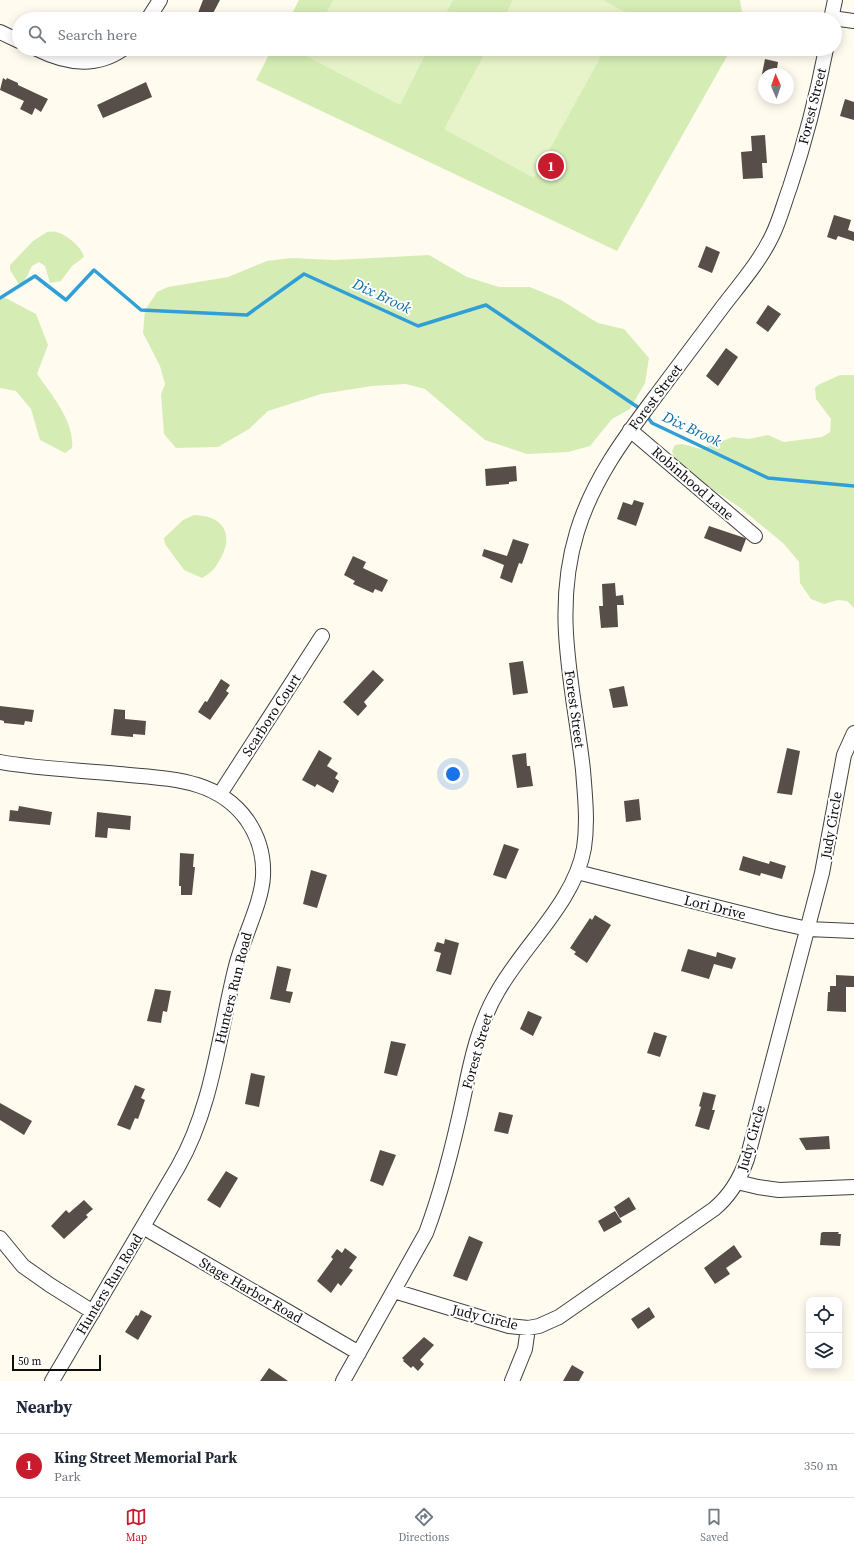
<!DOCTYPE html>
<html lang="en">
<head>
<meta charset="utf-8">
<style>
  body { margin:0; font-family:"Source Serif 4",serif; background:#f2f2f3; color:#1f2937 }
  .controls { position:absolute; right:12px; bottom:12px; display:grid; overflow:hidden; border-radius:8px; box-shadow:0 2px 10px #0003 }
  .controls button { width:36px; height:36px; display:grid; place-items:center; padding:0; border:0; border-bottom:1px solid #e0e1e3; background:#fff; color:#1f2937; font:20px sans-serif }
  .compass { position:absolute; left:758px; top:68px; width:36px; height:36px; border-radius:50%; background:#fff; box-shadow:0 2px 10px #0003; rotate:358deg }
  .scale { position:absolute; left:12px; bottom:10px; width:89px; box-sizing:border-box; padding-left:4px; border:2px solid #0e0e0e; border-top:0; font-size:11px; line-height:14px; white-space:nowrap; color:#0e0e0e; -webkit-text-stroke:3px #fff; paint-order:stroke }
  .you { position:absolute; left:453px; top:774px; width:14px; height:14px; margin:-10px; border:3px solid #fff; border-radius:50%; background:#1a73e8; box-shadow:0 0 0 6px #1a73e833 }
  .badge { display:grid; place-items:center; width:26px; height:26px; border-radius:50%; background:#c91b2e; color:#fff; font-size:13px; font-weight:700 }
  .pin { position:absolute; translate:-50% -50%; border:2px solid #fff; box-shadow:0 1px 4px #0006 }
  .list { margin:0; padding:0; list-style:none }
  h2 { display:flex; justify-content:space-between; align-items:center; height:52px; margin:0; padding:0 16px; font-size:17px }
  h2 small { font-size:13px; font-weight:400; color:#747a83 }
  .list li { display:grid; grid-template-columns:26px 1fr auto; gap:12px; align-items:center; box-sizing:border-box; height:64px; padding:0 16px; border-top:1px solid #e0e1e3 }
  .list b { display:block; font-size:15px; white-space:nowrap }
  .list p { margin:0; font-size:13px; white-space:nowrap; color:#747a83 }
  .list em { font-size:13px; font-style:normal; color:#747a83 }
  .icon { flex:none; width:22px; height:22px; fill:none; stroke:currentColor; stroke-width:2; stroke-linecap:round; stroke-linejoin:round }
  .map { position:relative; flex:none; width:854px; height:1381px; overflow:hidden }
  .search { position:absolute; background:#fff; box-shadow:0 2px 10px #0003; left:12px; right:12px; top:12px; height:44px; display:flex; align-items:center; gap:10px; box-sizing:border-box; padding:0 14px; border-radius:22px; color:#747a83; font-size:15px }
  .sheet { height:116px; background:#fff }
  nav { display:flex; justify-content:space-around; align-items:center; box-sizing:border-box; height:56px; border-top:1px solid #e0e1e3; background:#fff; font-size:11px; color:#747a83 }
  nav a { display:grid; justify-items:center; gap:2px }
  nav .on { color:#c91b2e }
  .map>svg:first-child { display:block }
</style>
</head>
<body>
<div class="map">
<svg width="854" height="1381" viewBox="0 0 854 1381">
  <rect width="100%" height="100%" fill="#fffbef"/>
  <path fill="#d5edb5" d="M299,0H740L743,19H289Z
    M272,49H731L617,251L256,80Z
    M47,232C50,232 54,231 56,232C66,234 82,247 84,257L72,266L61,281L50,283L45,266L39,262L32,266L22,286H20L10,270V265L33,241Z
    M429,255L467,277L499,287H530L561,300L598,323L624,329L649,358L645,383L630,409L612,419L590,446L568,452L527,454L485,440L425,389L406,384L372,386L321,394L268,411L249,429L218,447L176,448L164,434L161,394L165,384L160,366L143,333L145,310L157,292L168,287L228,277L267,261L291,258L335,260Z
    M4,297L36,314L48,345L37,374C51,394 75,422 72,448L65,453L40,440L31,409L16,391L0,388V298Z
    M840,375H854V608L847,601L838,600L824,604L811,599L800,583L799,562L784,544L738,506L677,466L672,451L675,445L682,444L701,449L733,437L749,439L768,435L784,442L822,437L830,432L831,419L816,399L815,388L818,385Z
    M194,515C228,516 235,539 216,566C213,571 207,575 202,578L184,570L165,544L164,538L183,520Z"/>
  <path fill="#e7f3c8" d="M333,0H453L443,19H323Z
    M513,0H603L625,12L621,19H503Z
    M307,49H428L400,105L304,55Z
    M487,49H605L534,178L444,129Z"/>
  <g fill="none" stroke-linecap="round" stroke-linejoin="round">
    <path stroke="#319fd7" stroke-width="3.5" d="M0,298L35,276L66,300L94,270L141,310L247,315L304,274L418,326L486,305L642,410
      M646,415L652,423L768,478L854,486"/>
  </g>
  <path fill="#584e49" d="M203,0H220L210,19L198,13Z
    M765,59L778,62L776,74H762Z
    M3,78L6,80L7,78L18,83V85L48,99L41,112L35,108L32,115L20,109L24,101L0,90Z
    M146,82L152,97L103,118L97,105Z
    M845,99L854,102V120L840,116Z
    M765,135L767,163H762L763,178L743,179L741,152L752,151L751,136Z
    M834,215L851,220L848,230L854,232V241L838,236L836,240L827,237Z
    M706,246L720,252L712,273L698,267Z
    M768,305L781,314L768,332L756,323Z
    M726,348L738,357L718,386L706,376Z
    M516,466L517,481L509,482V484L486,486L485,469Z
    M634,500L644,503L636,526L617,519L623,502L632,505Z
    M709,526L745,538L746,539L741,552L704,538Z
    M513,539L529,544L522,564L519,563L512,583L500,578L504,565L482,556L484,549L507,556Z
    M353,556L366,562L363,568L388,580L382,592L375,589L373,593L353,584L355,581L344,575Z
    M615,583L616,596L623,595L624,605H617L618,627L601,628L599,606H603L602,584Z
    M523,661L528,693L513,695L509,663Z
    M373,670L384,680L364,702L367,706L358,716L343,702Z
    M221,679L230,685L226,691L229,693L210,720L198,712L205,701L207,702Z
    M624,686L628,706L613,708L609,689Z
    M0,706L34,710L32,722L25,721L24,725L4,723V721L0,720Z
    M114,709L125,710V719L146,721L145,735L133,734V737L111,735Z
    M787,748L800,751L792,795L777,793Z
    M319,750L332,758L327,766L338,773L335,778L339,781L333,793L317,784L315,787L302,780Z
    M526,753L527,766H530L533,786L517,788L512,755Z
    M639,799L641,820L626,822L624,801Z
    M19,806L52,812L50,825L9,821L10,810L18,811Z
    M97,812L131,816L130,830L108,828L107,838L95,837Z
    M504,844L519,849L506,879L493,875Z
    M180,853L194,854L193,867H195L192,895H181V886H179Z
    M743,856L769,864L770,861L786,866L782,879L761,873L760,876L739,870Z
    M311,870L327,875L317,908L303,904Z
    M595,915L611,925L587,963L574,954L576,952L570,948L590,918L592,920Z
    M445,939L459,943L451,975L436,971L441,953L434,951L437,942L444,944Z
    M688,949L716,957L717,952L736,958L732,969L714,964L709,979L681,971Z
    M277,966L291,969L286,991L293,992L290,1003L270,999Z
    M836,975L854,976V987H846V1012L827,1011L828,992H830V986H836Z
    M155,989L171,991L167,1012L163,1011L161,1023L147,1021Z
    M528,1011L542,1017L533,1036L520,1029Z
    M654,1032L667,1036L660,1057L647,1053Z
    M391,1041L406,1044L397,1076L384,1073Z
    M251,1073L265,1076L259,1107L245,1104Z
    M135,1085L145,1089L141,1098L145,1100L138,1119L135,1118L130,1130L117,1125Z
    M703,1092L716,1095L712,1110H715L709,1130L695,1126L701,1107L699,1106Z
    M0,1103L32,1121L24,1135L0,1120Z
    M499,1112L513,1115L508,1134L494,1131Z
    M829,1136L830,1149L806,1150L799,1138Z
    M380,1150L396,1155L383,1186L370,1181Z
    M226,1171L238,1178L220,1208L207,1200Z
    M629,1197L636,1209L620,1218L614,1207Z
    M84,1200L93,1209L86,1215L88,1217L64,1239L51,1226L66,1210L69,1213Z
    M615,1211L622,1222L604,1232L598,1221Z
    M823,1232H839L838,1234H841L840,1246L820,1245L821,1233Z
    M469,1236L483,1242L467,1281L453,1276Z
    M734,1245L742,1257L726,1268L730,1274L715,1284L704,1268Z
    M345,1248L357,1257L349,1268L353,1270L341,1286L338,1283L331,1293L317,1281L333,1259L331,1257L337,1249L342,1253Z
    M649,1307L655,1317L638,1329L631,1319Z
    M141,1310L152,1316L138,1340L125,1332L136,1315L138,1316Z
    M424,1337L434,1345L420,1360L424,1364L418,1371L413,1366L411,1368L403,1361L404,1360L402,1358Z
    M572,1365L584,1372L579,1381H563Z
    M269,1368L288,1381H260Z"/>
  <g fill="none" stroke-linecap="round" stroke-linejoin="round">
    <g stroke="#414141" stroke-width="16">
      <path id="minor" d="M832,18L854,21
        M148,19L160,0
        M831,19L835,0
        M0,32L19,41
        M37,49C65,63 96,68 123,49
        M630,430L755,536
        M0,762C39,769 79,770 119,774C166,779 216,777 247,820C258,836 264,856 263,876C262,902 243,938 236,966C219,1033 213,1106 178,1167L52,1381
        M220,794L322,636
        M577,872L776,922L808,929L854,931
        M737,1182L758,1187L779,1190L854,1187
        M143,1227L359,1353
        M0,1238L23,1266L50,1285L93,1312
        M394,1291L509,1326L528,1328L539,1326L559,1317L714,1209C731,1195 740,1179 747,1159L822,873L844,755L854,733
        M343,1381L426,1233C443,1188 454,1142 464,1095C471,1060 479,1023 498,991C524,945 575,901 584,848C588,822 585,796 583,770C574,689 552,614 577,532C593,479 625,437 658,393C680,364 702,334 724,305C741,283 760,261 772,236C780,220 784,203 790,187C805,142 817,95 826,49
        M512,1381L525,1349L528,1328"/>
    </g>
    <use href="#minor" stroke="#fff" stroke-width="14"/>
  </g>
  <g text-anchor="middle" stroke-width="4" stroke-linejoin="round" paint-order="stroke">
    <g font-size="14" fill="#0e0e0e" stroke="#fff">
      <text transform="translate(812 106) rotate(-76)" y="5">Forest Street</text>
      <text transform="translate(655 397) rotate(-53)" y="5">Forest Street</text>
      <text transform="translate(693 483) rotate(41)" y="5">Robinhood Lane</text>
      <text transform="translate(575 709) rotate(82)" y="5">Forest Street</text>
      <text transform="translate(271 715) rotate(-57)" y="5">Scarboro Court</text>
      <text transform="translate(831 825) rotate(-80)" y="5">Judy Circle</text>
      <text transform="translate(715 907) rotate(14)" y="5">Lori Drive</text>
      <text transform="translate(233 988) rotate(-76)" y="5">Hunters Run Road</text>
      <text transform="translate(477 1051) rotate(-74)" y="5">Forest Street</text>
      <text transform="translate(751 1138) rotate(-74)" y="5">Judy Circle</text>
      <text transform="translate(109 1284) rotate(-59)" y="5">Hunters Run Road</text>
      <text transform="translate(251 1290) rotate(30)" y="5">Stage Harbor Road</text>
      <text transform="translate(485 1317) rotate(14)" y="5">Judy Circle</text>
    </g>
    <g font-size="15" font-style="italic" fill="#0d6faa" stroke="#fff">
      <text transform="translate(382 296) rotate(25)" y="5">Dix Brook</text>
      <text transform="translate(692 429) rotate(25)" y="5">Dix Brook</text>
    </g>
  </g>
</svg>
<div class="controls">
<button><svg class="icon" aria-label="locate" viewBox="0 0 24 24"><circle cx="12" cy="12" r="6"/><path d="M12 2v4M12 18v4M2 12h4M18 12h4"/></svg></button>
<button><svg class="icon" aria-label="layers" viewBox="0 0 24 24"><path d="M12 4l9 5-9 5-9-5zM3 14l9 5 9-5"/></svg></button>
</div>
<svg class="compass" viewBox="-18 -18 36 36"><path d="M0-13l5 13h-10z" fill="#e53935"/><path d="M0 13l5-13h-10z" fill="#747a83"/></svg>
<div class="scale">50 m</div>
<div class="you"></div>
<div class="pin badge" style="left:551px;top:166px">1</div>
<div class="search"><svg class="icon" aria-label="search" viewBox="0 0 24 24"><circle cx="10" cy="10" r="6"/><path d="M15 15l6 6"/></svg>Search here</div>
</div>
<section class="sheet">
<h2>Nearby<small></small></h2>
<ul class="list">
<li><span class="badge">1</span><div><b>King Street Memorial Park</b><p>Park</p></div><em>350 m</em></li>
</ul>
</section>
<nav>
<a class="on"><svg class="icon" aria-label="map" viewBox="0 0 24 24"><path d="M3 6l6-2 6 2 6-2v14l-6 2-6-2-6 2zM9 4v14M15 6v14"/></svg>Map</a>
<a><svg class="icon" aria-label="directions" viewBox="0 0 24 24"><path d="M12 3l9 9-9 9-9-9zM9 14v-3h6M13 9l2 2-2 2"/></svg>Directions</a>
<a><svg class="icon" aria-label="saved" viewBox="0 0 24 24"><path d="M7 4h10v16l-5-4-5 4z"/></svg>Saved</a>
</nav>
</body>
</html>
